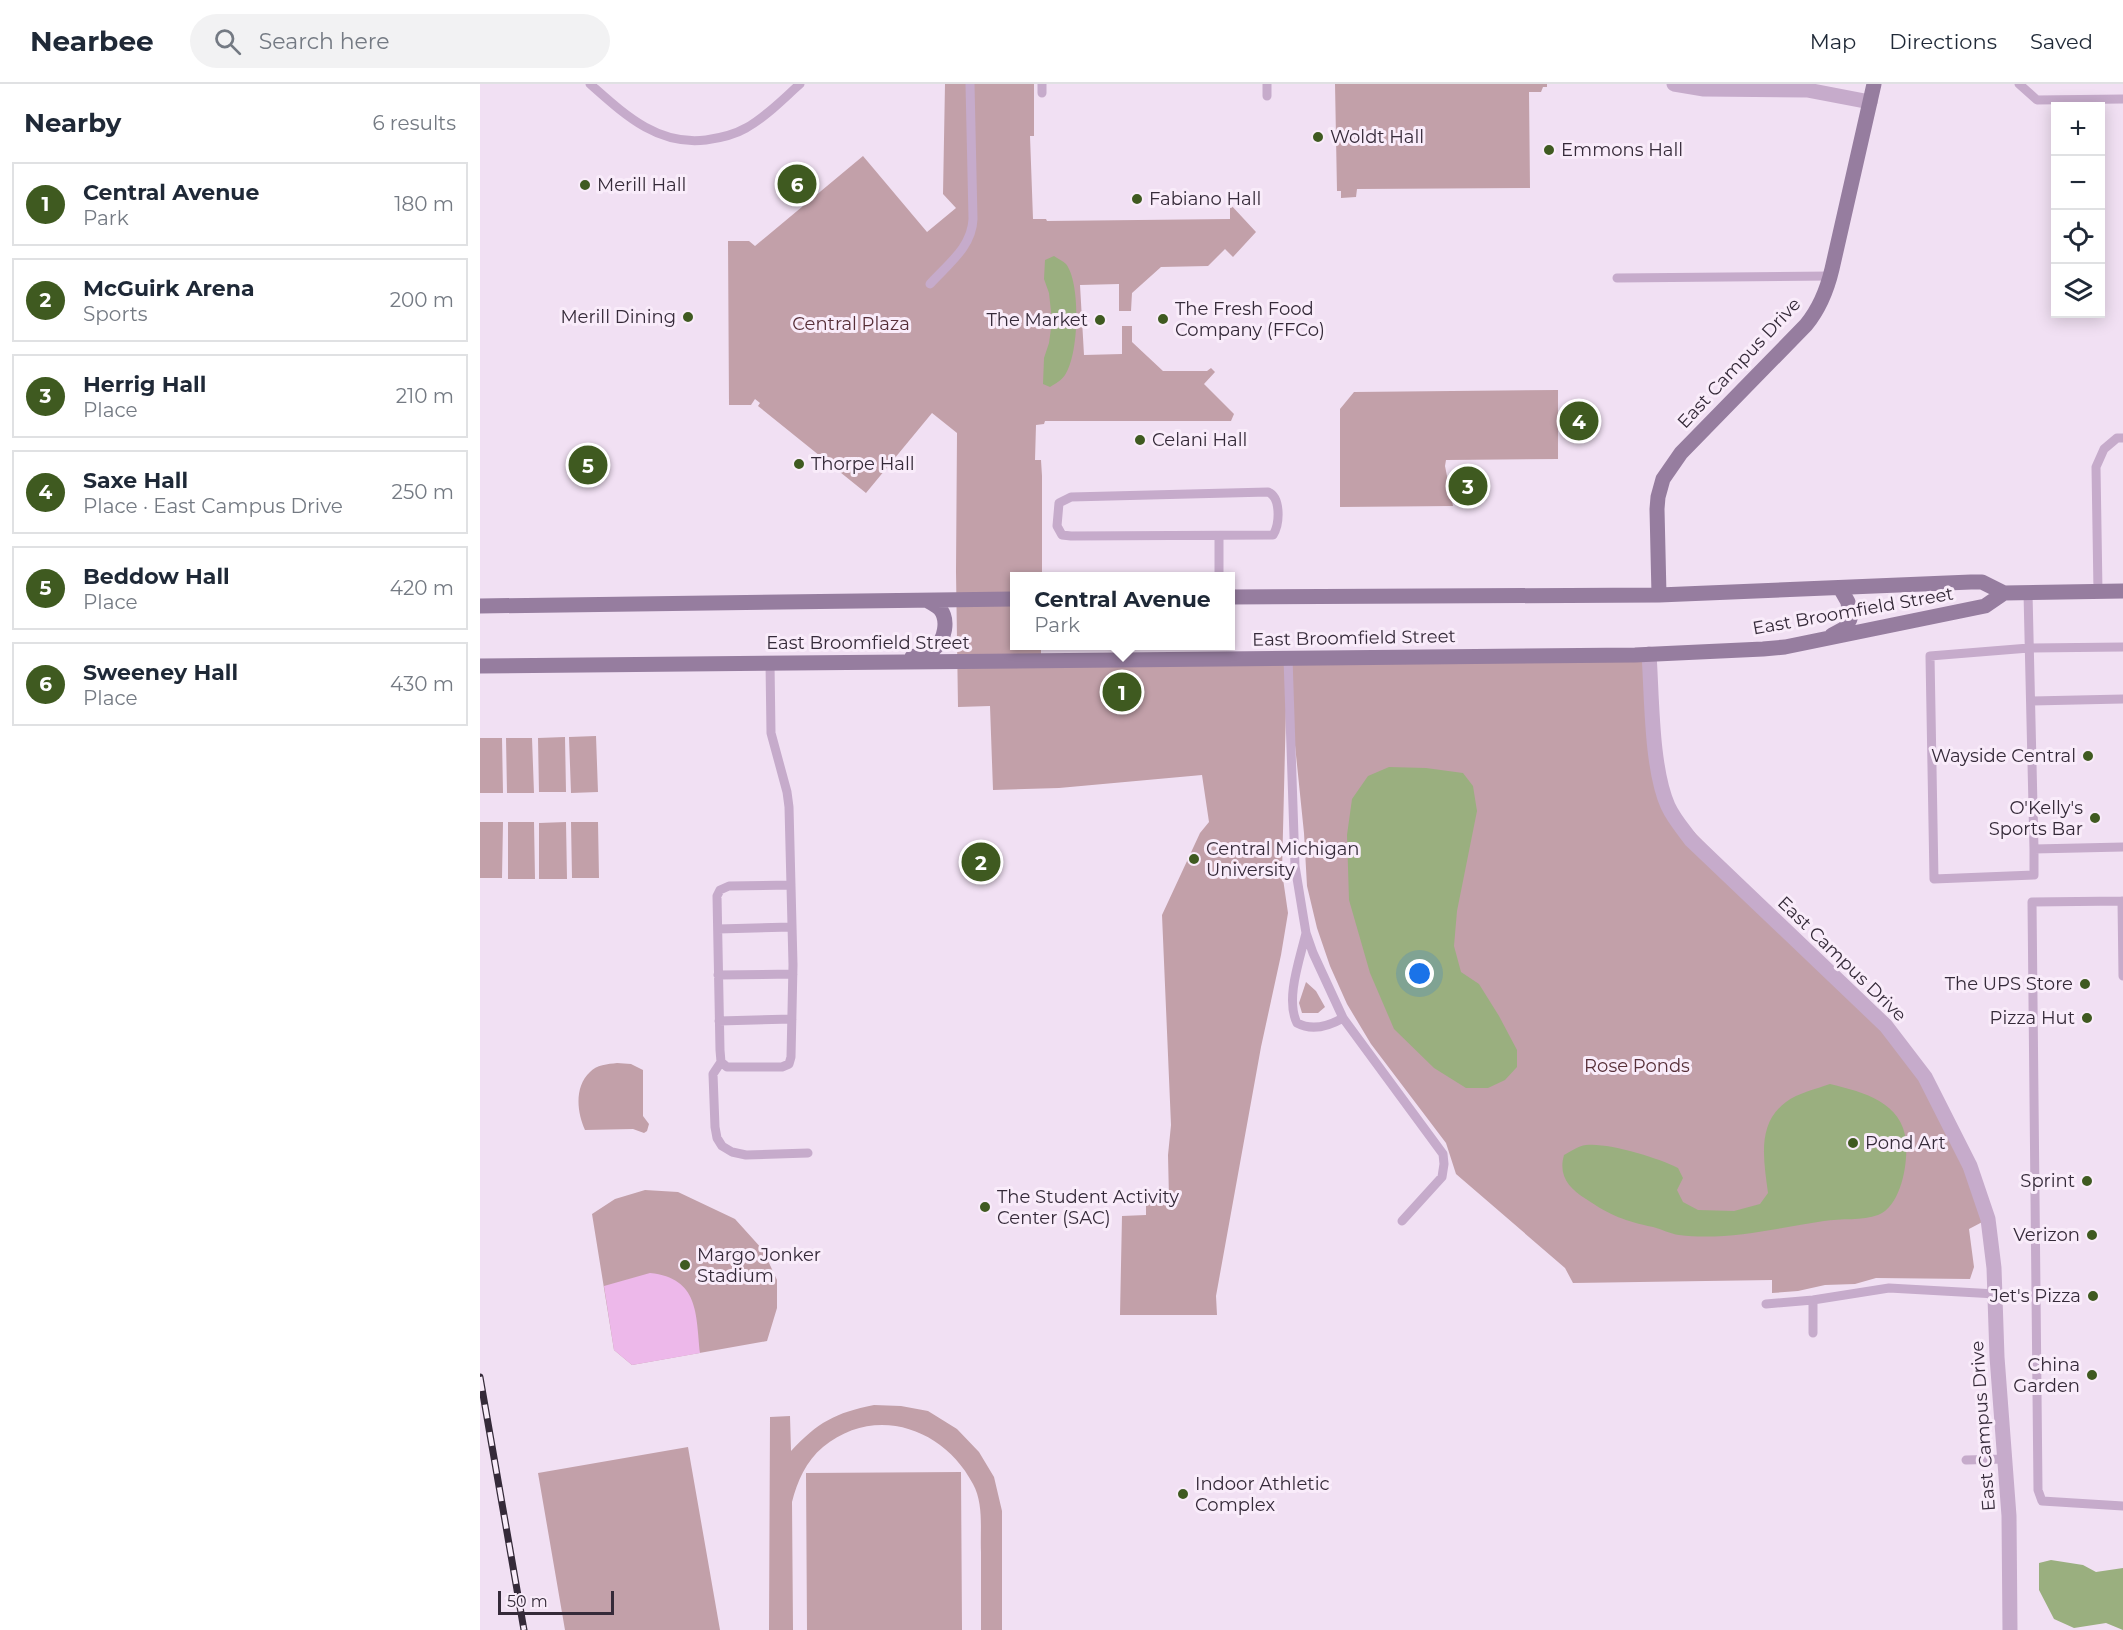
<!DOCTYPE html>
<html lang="en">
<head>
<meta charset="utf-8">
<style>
  body { margin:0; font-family:Montserrat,sans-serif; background:#f2f2f3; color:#1f2937 }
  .controls { position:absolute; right:18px; top:18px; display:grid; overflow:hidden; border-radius:0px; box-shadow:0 3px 15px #0003 }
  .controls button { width:54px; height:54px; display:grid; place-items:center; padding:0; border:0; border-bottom:2px solid #e0e1e3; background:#fff; color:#1f2937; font:30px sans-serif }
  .scale { position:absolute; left:18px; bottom:15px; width:116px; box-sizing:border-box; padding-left:6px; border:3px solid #352a39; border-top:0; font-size:16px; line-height:21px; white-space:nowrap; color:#352a39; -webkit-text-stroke:4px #f9ecfa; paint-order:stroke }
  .you { position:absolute; left:940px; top:890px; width:21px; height:21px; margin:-15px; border:4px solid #fff; border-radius:50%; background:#1a73e8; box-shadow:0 0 0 9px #1a73e833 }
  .badge { display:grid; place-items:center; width:39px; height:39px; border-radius:50%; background:#3f5a20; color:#fff; font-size:20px; font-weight:700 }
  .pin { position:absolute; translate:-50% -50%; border:3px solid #fff; box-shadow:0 2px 6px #0006 }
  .popup { position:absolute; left:530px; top:488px; width:225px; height:78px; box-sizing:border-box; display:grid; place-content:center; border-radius:0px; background:#fff; filter:drop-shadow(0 2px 4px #0005); font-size:20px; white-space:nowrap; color:#747a83 }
  .popup b { font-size:22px; color:#1f2937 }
  .popup::after { content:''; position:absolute; left:50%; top:100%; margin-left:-12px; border:12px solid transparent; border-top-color:#fff }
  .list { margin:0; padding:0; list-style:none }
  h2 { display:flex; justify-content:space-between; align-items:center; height:78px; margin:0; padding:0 24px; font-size:26px }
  h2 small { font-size:20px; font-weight:400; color:#747a83 }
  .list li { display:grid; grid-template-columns:39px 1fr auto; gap:18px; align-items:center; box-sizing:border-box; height:84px; margin:0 12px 12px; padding:0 12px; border:2px solid #e0e1e3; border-radius:0px }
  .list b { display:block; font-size:22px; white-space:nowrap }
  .list p { margin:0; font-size:20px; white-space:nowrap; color:#747a83 }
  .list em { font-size:20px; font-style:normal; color:#747a83 }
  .icon { flex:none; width:33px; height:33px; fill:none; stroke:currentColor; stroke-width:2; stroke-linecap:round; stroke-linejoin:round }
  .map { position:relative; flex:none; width:1643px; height:1546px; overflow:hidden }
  header { display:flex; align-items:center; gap:36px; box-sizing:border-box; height:84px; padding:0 30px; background:#fff; border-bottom:2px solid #e0e1e3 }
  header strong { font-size:28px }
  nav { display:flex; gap:33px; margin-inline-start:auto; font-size:21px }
  .search { width:420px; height:54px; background:#f2f2f3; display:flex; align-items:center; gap:15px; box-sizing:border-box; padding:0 21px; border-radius:33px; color:#747a83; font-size:22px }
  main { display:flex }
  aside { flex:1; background:#fff }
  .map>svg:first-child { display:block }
</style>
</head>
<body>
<header>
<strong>Nearbee</strong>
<div class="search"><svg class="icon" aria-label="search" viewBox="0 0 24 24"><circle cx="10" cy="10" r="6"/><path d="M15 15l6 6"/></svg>Search here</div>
<nav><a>Map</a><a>Directions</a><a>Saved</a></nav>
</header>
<main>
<aside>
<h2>Nearby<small>6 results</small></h2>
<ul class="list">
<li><span class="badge">1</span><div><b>Central Avenue</b><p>Park</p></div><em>180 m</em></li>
<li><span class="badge">2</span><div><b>McGuirk Arena</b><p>Sports</p></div><em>200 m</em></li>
<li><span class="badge">3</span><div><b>Herrig Hall</b><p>Place</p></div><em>210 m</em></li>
<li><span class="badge">4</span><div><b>Saxe Hall</b><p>Place · East Campus Drive</p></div><em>250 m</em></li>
<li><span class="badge">5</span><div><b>Beddow Hall</b><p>Place</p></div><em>420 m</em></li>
<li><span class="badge">6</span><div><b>Sweeney Hall</b><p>Place</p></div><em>430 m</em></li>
</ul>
</aside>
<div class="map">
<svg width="1643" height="1546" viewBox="0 0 1643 1546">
  <rect width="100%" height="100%" fill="#f1e0f3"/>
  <path fill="#c2a0a9" d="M465,0H554V52H550L553,135H566L567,137L750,135V120L776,148L753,173L745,165L728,182L681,183L652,209L651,227H639V200L600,201L604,271L642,270V242H652V258L683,287H727L731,284L735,288L724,300L754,330L751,337H565L564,340L556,341L555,376H561L562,392V492H534V562H561V576L1169,570L1188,721L1428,970L1508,1135L1489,1145L1494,1183L1490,1195L1396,1194L1375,1200L1345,1201L1318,1207L1292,1209V1196L1093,1199L1085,1184L976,1090L966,1059L891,960L867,920L850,882L837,844L827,802L824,749L807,583L802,788L808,829L801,871L781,963L736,1212L737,1231H640L642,1132L666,1131V1116L689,1115L688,1071L691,1041L682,831L720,749L729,738L722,691L579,704L513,706L510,622L478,623L476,488L477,349L452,329L386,409L278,322L280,319L275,315L271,321H249L248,157H269L275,162L383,72L447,148L476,124L463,110Z
    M855,0H1067V3H1063L1061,8H1049L1050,104L877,105L876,113L861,114V107H857Z
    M1078,306V375L966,376L965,382L973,422L860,423V325L874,308Z
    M116,652L118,708L91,709L89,653Z
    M85,653L86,708H59L58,654Z
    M0,654H22L23,709H0Z
    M26,654H52L54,709H27Z
    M0,738H23L22,794H0Z
    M28,738H54L55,795H28Z
    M86,738L87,795H59V739Z
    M91,738H118L119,794H92Z
    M826,898L836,907L845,923L838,929H822L819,919Z
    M137,979L151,980L163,986V1032L169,1040L167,1047L164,1049L153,1045L105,1046C97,1028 94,1003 110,988C116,981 128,980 137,979Z
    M165,1106L198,1108L255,1135L283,1166L297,1196V1224L287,1257L152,1281L134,1266L112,1130L135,1115Z
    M394,1321L421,1322L448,1327L477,1345L499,1368L514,1393L522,1427V1546H501C501,1520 501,1494 501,1468C500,1446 504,1420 493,1400C464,1344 395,1320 343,1363C326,1377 317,1398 312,1418L313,1546H289L290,1333L310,1332L311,1367C338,1338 355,1329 394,1321Z
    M208,1363L240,1546H85L58,1389Z
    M481,1388L482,1546H327L326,1389Z"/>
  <path fill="#edb8ea" d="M170,1189C219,1194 216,1230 220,1269L152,1281L134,1266L124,1202Z"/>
  <path fill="#9aaf7f" d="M574,172C577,174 583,177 586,180C601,199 599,271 585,291C582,296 575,300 570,303L563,300L564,274L569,259L572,237L569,209L564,195L565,176Z
    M909,683L946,684L983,689L993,702L997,727L977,827L974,862L981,888L999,900L1019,932L1037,966V983L1025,996L1008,1004H986L954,984L914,945L890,889L869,816L867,751L872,715L888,692Z
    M1350,1000C1383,1008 1423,1018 1426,1058C1428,1080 1421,1122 1398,1131C1383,1137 1360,1134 1344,1137C1296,1144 1248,1157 1199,1151C1190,1150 1182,1145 1173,1143C1145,1137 1131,1132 1106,1115C1089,1104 1078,1092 1084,1071C1090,1068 1098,1062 1106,1061C1126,1058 1180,1074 1198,1084L1203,1094L1197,1106L1203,1118L1218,1126L1254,1127L1280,1120L1288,1109C1284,1077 1276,1040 1306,1018C1318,1009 1336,1005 1350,1000Z
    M1571,1476L1603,1481L1616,1488L1643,1484V1546L1626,1539L1594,1544L1574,1535L1559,1506V1479Z"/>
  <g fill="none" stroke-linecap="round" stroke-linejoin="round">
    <path stroke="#c6abcb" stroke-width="9" d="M110,0C144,30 177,62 226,56C240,54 254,51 266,44C286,33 303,15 320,0
      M562,0V9
      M787,0V12
      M1539,0L1557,16L1643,15
      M1137,194L1350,192
      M450,200C468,180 492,163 493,135L490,0
      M788,408C801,413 800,440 793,451L591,452L582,451L577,442L579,419L591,413Z
      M739,452V492
      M1618,507L1616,383L1624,365L1637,354H1643
      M1548,509L1554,765L1643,763
      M808,574L815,782L826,849L833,869L863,934L963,1070L964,1080L962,1093L922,1137
      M290,579L291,649L307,708L309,723L313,881L311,973L309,980L302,983H247L241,978L240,966L237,812L240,806L249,802L311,801
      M1551,617L1643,615
      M1554,765V791L1454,795L1450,572L1549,564L1643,563
      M1642,817L1643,892
      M1643,817L1552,818L1558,1406L1562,1417L1643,1422
      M238,845L311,843
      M826,849C820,875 805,915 817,939C832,947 849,942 863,934
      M238,891L313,890
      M239,937L312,935
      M241,978L233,990L235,1043L237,1054L242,1062L252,1068L266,1071L328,1069
      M1333,1216V1249
      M1286,1220L1333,1216L1409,1204L1516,1210
      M1486,1376L1525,1375"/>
    <path stroke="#c6abcb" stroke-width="15" d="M1194,0L1224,5L1327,6L1390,18
      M1169,570C1172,612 1171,684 1188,722C1194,735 1203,745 1211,756L1406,942L1445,993L1490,1082L1508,1135L1514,1184L1517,1273L1529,1432L1530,1546"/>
    <path stroke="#967d9f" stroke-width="15" d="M1179,511L1177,425L1178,413L1183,395L1201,369L1326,241C1340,224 1347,206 1352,185L1394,0
      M750,513L1179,511L1491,498H1502L1524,509L1643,507
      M0,522L534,515
      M1352,551L1365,544L1370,535L1368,518L1360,504
      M432,573C439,571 448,570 454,565C465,556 469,536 460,525C457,522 452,519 448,517
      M0,582L1155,571L1283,565L1305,563L1505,522L1524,509"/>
    <g stroke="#352a39" stroke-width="7">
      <path id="rail" d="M0,1293L44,1546"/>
    </g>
    <use href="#rail" stroke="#f9ecfa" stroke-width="4.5" stroke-dasharray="14" stroke-linecap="butt"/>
  </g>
  <g fill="#3f5a20" stroke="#f9ecfa" stroke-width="2">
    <circle cx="838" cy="53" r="6"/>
    <circle cx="1069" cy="66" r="6"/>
    <circle cx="105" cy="101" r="6"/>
    <circle cx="657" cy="115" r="6"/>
    <circle cx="208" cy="233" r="6"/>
    <circle cx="683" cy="235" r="6"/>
    <circle cx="620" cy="236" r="6"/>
    <circle cx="660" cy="356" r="6"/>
    <circle cx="319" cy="380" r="6"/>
    <circle cx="1608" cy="672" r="6"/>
    <circle cx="1615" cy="734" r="6"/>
    <circle cx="714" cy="775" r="6"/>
    <circle cx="1605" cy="900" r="6"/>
    <circle cx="1607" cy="934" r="6"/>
    <circle cx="1373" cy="1059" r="6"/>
    <circle cx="1607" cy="1097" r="6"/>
    <circle cx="505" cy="1123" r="6"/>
    <circle cx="1612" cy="1151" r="6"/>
    <circle cx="205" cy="1181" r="6"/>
    <circle cx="1613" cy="1212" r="6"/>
    <circle cx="1612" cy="1291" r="6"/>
    <circle cx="703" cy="1410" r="6"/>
  </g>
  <g text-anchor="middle" stroke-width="6" stroke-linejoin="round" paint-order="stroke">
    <g font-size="18" fill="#352a39" stroke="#f9ecfa" text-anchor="start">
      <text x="850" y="59">Woldt Hall</text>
      <text x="1081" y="72">Emmons Hall</text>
      <text x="117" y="107">Merill Hall</text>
      <text x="669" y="121">Fabiano Hall</text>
      <text x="695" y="231">The Fresh Food<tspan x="695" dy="21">Company (FFCo)</tspan></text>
      <text x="196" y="239" text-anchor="end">Merill Dining</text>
      <text x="608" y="242" text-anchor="end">The Market</text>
      <text x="672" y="362">Celani Hall</text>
      <text x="331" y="386">Thorpe Hall</text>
      <text x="1596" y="678" text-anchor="end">Wayside Central</text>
      <text x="1603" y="730" text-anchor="end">O'Kelly's<tspan x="1603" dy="21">Sports Bar</tspan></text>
      <text x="726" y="771">Central Michigan<tspan x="726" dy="21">University</tspan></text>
      <text x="1593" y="906" text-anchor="end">The UPS Store</text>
      <text x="1595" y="940" text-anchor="end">Pizza Hut</text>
      <text x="1385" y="1065">Pond Art</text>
      <text x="1595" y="1103" text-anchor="end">Sprint</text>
      <text x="517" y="1119">The Student Activity<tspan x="517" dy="21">Center (SAC)</tspan></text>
      <text x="1600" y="1157" text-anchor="end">Verizon</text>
      <text x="217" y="1177">Margo Jonker<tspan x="217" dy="21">Stadium</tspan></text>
      <text x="1601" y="1218" text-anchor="end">Jet's Pizza</text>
      <text x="1600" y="1287" text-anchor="end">China<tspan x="1600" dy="21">Garden</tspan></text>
      <text x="715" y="1406">Indoor Athletic<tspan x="715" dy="21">Complex</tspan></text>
    </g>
    <g font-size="18" fill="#572f38" stroke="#f9ecfa">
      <text x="371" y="246">Central Plaza</text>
      <text x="1157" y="988">Rose Ponds</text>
    </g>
    <g font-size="18" fill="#352a39" stroke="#f9ecfa">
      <text transform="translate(1259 279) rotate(-47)" y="6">East Campus Drive</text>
      <text transform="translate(1373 527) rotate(-10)" y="6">East Broomfield Street</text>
      <text transform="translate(874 554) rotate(-1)" y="6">East Broomfield Street</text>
      <text x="388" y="565">East Broomfield Street</text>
      <text transform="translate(1362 875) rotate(44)" y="6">East Campus Drive</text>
      <text transform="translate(1503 1342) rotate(-94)" y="6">East Campus Drive</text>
    </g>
  </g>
</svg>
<div class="controls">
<button>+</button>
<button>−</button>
<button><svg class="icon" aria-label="locate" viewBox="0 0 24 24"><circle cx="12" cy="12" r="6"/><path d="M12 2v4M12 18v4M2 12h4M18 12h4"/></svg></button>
<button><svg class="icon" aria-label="layers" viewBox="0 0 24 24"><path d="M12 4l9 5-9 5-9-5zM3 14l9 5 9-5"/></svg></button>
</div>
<div class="scale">50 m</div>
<div class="you"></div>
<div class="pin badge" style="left:642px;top:608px">1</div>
<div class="popup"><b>Central Avenue</b>Park</div>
<div class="pin badge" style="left:501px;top:778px">2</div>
<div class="pin badge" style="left:988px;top:402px">3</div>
<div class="pin badge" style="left:1099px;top:337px">4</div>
<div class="pin badge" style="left:108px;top:381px">5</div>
<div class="pin badge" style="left:317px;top:100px">6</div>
</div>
</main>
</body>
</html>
